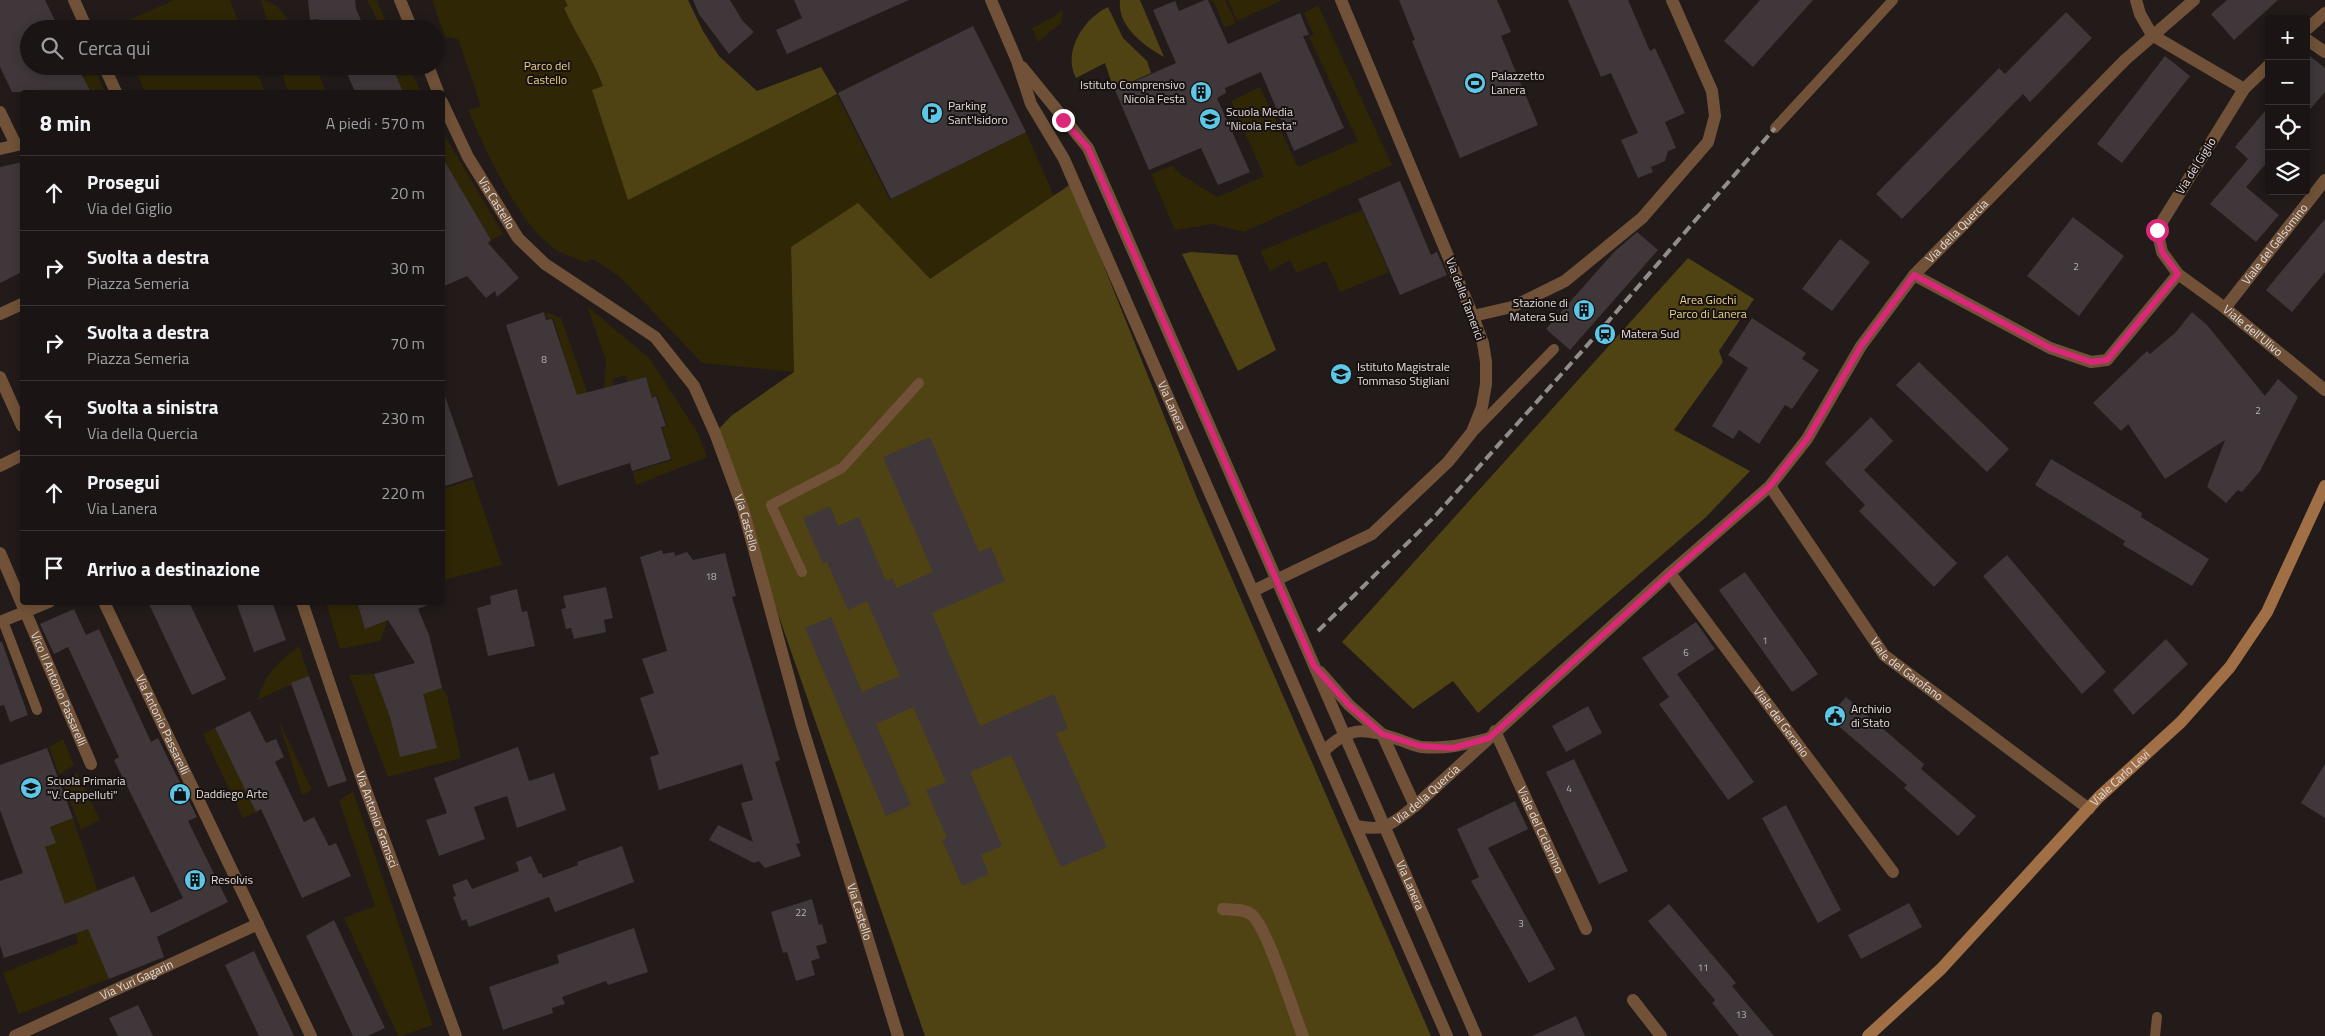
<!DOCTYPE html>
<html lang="it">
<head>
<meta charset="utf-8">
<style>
  body { margin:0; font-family:"Titillium Web",sans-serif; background:#272122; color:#f1f3f6 }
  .controls { position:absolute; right:15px; top:15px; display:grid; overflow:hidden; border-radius:5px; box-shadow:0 2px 12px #0003 }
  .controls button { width:45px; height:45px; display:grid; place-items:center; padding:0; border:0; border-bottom:1px solid #383334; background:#1a1414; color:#f1f3f6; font:25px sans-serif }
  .stop { position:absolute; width:15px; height:15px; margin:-11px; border:4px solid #db2777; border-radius:50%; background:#fff }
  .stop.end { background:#db2777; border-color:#fff; box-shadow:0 1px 5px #0008 }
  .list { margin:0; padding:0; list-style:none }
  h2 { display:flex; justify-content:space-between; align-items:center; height:65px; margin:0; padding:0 20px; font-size:21px }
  h2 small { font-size:16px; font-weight:400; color:#9f9ea0 }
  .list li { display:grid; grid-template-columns:32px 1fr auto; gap:15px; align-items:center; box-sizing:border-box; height:75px; padding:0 20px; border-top:1px solid #383334 }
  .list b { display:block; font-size:19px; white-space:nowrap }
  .list p { margin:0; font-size:16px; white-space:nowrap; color:#9f9ea0 }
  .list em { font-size:16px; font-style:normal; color:#9f9ea0 }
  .icon { flex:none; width:28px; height:28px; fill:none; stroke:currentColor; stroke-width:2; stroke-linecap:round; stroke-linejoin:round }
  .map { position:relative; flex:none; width:2325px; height:1036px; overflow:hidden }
  .search { position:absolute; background:#1a1414; box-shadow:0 2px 12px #0003; left:20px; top:20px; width:425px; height:55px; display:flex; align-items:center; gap:12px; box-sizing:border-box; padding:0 18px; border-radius:28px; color:#9f9ea0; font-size:19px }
  .panel { position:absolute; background:#1a1414; box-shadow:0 2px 12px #0003; left:20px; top:90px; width:425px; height:515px; border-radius:5px }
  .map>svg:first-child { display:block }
</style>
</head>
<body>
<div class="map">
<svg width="2325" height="1036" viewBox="0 0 2325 1036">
  <rect width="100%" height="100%" fill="#221b1a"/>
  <path fill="#2f2606" d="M174,0H230L241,29H120L118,25Z
    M261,0C276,0 287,18 294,29H269Z
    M367,0H376L390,29H382Z
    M432,0H612L643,98L834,97L837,94L890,200L1026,132L1054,196L930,279L791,247L794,372L702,363L620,277L593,259L585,262C577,259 568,256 560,252C520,229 486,151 468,110L481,106L458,39L445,37Z
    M1210,0H1225L1236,23L1224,27L1215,4Z
    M1228,0H1283L1237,21Z
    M1318,5L1392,165L1244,232L1213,224L1175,230L1151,174L1172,166L1181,175L1218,197L1264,176L1231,101L1260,87L1298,167L1358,141L1309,37L1314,35L1304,13Z
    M1063,9L1061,23L1038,42L1032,28L1055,16Z
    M134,66H255L265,92H145Z
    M280,66H314L322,81L325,92H288Z
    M392,66H409L421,92H403Z
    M96,72L105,92H91L83,77Z
    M445,136L503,234L491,240L453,176L443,168V137Z
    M1362,210L1389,272L1340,292L1326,261L1297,273L1290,260L1270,271L1260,251Z
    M587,306L649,358L698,433L707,457L636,485L633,472L672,460L662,428L667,426L657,395L652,397L646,377L628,382L625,375L612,379L614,385L604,388L606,360Z
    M545,312L561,318L614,468L601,472L569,371L564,372L558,354L563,351L553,318L547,319Z
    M473,479L502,565L443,580V489Z
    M326,603H357L365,628L388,620L380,641L340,649Z
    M299,646L309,676L258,700C263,676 280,660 299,646Z
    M374,674L386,705L417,686L431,691L442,688L447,695L461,758L388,777L349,675Z
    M278,719L312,790L302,795Z
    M215,728L256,812L243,818L203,734Z
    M63,739L74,765L59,775L49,747Z
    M77,773L100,820L81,830L63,783Z
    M353,791L433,1025L401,1036H398L344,918L375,906L339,801Z
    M73,818L98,891L77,900L109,979L19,1014L3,973L78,943L75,933L31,852L56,843L50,827Z"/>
  <path fill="#4f4313" d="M565,0H688L703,31L719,56L757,91L821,67L837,94L628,200L592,90L603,86C593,58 576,35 564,8L568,6Z
    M1120,0H1140L1164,57C1144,46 1117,26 1120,0Z
    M1108,7L1123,38L1147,61L1151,73L1114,90L1105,63L1076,78C1062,52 1084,18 1108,7Z
    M1071,184L1197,498L1431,1036H925L715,433L731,416L794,372L791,247L858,203L930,279Z
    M1191,252L1237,255L1276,350L1238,371L1182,254Z
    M1688,258L1754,299L1719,351L1723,362L1674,430L1750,471L1706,517L1478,713L1453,681L1413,709L1342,642Z"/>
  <path fill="#3f373a" d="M0,0H45L59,29H29V66H77L91,92H12L0,67Z
    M308,0H355L356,9L365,29H322L318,19L310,20Z
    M693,0H730L742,20L754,32L729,54L699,14Z
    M794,0H909L787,54L776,30L802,18Z
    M1205,0H1208L1228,44L1300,13L1309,35L1303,36L1344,128L1294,151L1261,72L1225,88L1226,93L1217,98L1250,172L1218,185L1201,148L1149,170L1115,90L1176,63L1153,10L1175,1L1179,11Z
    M1399,0H1497L1511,32L1501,36L1538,125L1460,158L1412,41L1415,40Z
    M1568,0H1628L1650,51L1655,48L1685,113L1665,122L1676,148L1668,151L1665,161L1651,167L1653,172L1638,178L1621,140L1638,133L1611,73L1601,77Z
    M1760,0H1813L1753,67L1724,41Z
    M2227,0H2278L2234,40L2211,14Z
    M2066,12L2092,38L2030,102L2023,94L1902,219L1876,194L1999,68L2005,74Z
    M973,26L1026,132L891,199L838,93Z
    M2306,53L2325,68V92L2306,114Z
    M2165,56L2190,76L2122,163L2097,144Z
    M344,66H392L403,92H355Z
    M2269,106V160L2246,187L2279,215L2256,242L2210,204L2248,159L2235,147Z
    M442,157L491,240L488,243L519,278L497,297L495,291L486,298L467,276L442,287Z
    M22,162V272L0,283V167Z
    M1400,181L1431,255L1437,252L1447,275L1400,295L1358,199Z
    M2073,217L2124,256L2079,316L2027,276Z
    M2325,219V272L2292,312L2266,290Z
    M1637,232L1658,250L1570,350L1546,329L1614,252Z
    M1840,239L1870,262L1832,311L1802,289Z
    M544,312L546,320L552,319L577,395L646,377L652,398L656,396L666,426L661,427L671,459L632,471L630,463L558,486L506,325Z
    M2192,312L2207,325L2265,396L2278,379L2298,397L2260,471L2242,492L2238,490L2226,503L2207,487L2225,440L2165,479L2128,424L2121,431L2093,403L2147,351L2150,354L2176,332Z
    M1752,318L1806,353L1802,359L1819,370L1792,409L1785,405L1759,444L1739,430L1733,439L1712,426L1748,368L1728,355Z
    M1919,362L2009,449L1987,472L1896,385Z
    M445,396L473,477L442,487V397Z
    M1871,417L1893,441L1864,470L1957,563L1934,587L1859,511L1865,505L1825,463Z
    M930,437L979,552L991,547L1005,581L932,613L980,726L1054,694L1068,729L1056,733L1107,847L1061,867L1011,755L970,772L1002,846L981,855L989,874L962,886L942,840L947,838L926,790L946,782L913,707L876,724L911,805L886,816L805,628L831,617L862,692L900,676L867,601L848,610L827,562L823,564L803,518L830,506L838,526L859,517L886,581L893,578L896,588L933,572L883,457Z
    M2051,459L2142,513L2141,517L2209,559L2192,586L2123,545L2125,541L2035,485Z
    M662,550L663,554L674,552L675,556L687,552L693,560L725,553L736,596L732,597L780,760L775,762L800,843L796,844L801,856L765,868L759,861L754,863L709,840L718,825L753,842L741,803L753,800L742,764L659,790L650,757L659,754L640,698L654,693L642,659L667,651L640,557Z
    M2007,555L2106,672L2082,694L1983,576Z
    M1745,572L1818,674L1792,692L1719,590Z
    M606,587L613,618L604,620L606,632L574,639L571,628L566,629L561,609L566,608L563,596Z
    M517,589L522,612L527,611L535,646L488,656L477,608L491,604L490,596Z
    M148,602H189L226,679L192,695Z
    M236,602H272L286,640L254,652Z
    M357,602H430V604L418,609L429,635L442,688L423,694L437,748L400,757L390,717L374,674L415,663L388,620L365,629Z
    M74,609L86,635L99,629L151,742L158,738L197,817L188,821L228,902L157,937L164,957L109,979L88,929L4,958L0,945V881L23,873L0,810V765L47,748L73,818L50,827L56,843L45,847L65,904L134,876L151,913L183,898L114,760L119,757L68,647L54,654L40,624Z
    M1696,622L1715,649L1677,674L1754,782L1728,800L1659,704L1669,697L1642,658Z
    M2166,639L2188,664L2133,715L2113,690Z
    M0,642H2L28,715L10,722L4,705L0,706Z
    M309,676L347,781L328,787L291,683Z
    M1846,697L1924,764L1921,769L1976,816L1958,836L1904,788L1907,785L1828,717Z
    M1588,706L1602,733L1566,752L1552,726Z
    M250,711L266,743L276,739L284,757L275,762L304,822L314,817L329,846L336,843L351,876L302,898L261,809L256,812L215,728Z
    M518,747L529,781L554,773L566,810L517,828L507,796L474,807L485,839L439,856L426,820L447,813L434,778Z
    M1574,759L1628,871L1599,884L1546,772Z
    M2325,764V818L2301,803Z
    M1515,801L1528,829L1488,848L1555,969L1529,983L1471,881L1479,877L1457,829Z
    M1786,805L1841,910L1818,923L1762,818Z
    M622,846L634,882L555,912L549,897L469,927L466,919L462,921L453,897L456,896L452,885L467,879L472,889L519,871L516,862L531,856L539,874L541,873L543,878L578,865L577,862Z
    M812,899L819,925L822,924L827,943L816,946L820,958L811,961L815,975L796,981L787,952L783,953L771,912Z
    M1909,903L1922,927L1861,959L1848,935Z
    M1669,904L1736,983L1732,986L1774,1036H1739L1712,1003L1715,1000L1648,921Z
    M334,920L385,1028L368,1036H353L306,936Z
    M634,928L648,972L608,985L606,981L562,997L565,1004L552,1008L553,1013L503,1030L489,987L559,963L557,955Z
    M254,951L294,1036H259L225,965Z
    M138,1005L153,1036H118L109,1018Z
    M1576,1016L1585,1036H1532Z"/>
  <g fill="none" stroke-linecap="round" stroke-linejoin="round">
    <path stroke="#715238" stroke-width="10" d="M1775,128L1893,0
      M1475,430L1554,349
      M802,572L771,505L842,468L919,383
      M3,621L37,710
      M2155,1036L2157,1017"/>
    <g stroke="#715238" stroke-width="12">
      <path d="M74,0L87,29"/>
      <path d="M400,0L412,29"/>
      <path id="s1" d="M991,0L1017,61L1031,104L1064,159L1447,1036"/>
      <path d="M2136,0L2140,14L2152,35L2244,89"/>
      <path d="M2306,30L2325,13"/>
      <path d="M2306,39L2325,52"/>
      <path id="s2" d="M2269,65L2244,89L2157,230L2162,252L2178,274L2225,308L2325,390"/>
      <path d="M104,66L116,92"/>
      <path d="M428,66L438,92"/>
      <path id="s3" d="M1022,67L1088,148L1476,1036"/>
      <path id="s4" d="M442,102L468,157L518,238L545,264L655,337L694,386L715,433L743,509L802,726L898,1036"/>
      <path d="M0,112L16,145"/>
      <path d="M0,149L22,144"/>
      <path d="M1914,275L2050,348L2091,362L2107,360L2178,274"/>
      <path id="s5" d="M2225,308L2325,180"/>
      <path d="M0,314L22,304"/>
      <path d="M1473,316L1512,307L1565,281L1642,218L1708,142L1715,116L1712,91L1672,0"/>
      <path d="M0,377L22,426"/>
      <path d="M0,466L22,455"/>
      <path id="s6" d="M1770,486L1884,655L2089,809"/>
      <path id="s7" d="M0,553L91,764"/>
      <path id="s8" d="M1670,573L1893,872"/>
      <path d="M1253,591L1372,534L1448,462L1472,432L1482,407L1486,384V362L1483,343L1473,316L1341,0"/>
      <path id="s9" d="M104,602L311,1036"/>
      <path id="s10" d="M302,602L363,782L456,1036"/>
      <path d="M0,622L49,602"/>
      <path d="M1320,672L1349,705L1382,734L1415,806"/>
      <path id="s11" d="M1495,731L1586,929"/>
      <path d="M1323,752C1350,725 1366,728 1400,740C1407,742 1414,746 1422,747C1446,749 1463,745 1486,739"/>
      <path id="s12" d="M1356,826C1387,832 1391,824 1415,806L1670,573L1770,486L1807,439L1861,346L1914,275L2125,60L2194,0"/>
      <path d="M1223,909C1232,910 1244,908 1252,915C1268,929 1293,1012 1303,1036"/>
      <path d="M1633,1000L1661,1036"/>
      <path id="s13" d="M15,1036L258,924"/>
    </g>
    <path stroke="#a16f45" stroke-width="12" id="s14" d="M1868,1036L1941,969L2099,797L2181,722L2230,667L2267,612L2325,486"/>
    <path stroke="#928c8b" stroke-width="4" stroke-dasharray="10 5" stroke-linecap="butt" d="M1318,631L1436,515L1599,332L1775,128"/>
  </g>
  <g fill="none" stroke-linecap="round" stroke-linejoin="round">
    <path stroke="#db2777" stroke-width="6" d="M1063,120L1088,148L1314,666L1349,705L1382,734L1420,746L1453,748L1489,738L1670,574L1770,486L1807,439L1861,346L1914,275L2050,348L2091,362L2107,360L2178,274L2162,252L2157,230"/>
  </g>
  <defs>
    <g id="stadium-disc" transform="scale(1.125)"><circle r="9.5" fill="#5cc7e7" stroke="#191211"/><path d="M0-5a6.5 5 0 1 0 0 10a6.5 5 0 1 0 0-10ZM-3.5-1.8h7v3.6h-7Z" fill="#111"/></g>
    <g id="building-disc" transform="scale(1.125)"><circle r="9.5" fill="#5cc7e7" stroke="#191211"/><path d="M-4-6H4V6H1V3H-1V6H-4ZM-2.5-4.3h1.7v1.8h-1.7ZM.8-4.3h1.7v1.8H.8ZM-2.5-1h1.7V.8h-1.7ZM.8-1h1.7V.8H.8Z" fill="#111"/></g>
    <g id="parking-disc" transform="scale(1.125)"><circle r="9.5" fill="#5cc7e7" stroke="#191211"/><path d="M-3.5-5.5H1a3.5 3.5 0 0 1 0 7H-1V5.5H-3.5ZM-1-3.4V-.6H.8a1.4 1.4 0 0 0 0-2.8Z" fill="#111"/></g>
    <g id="school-disc" transform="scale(1.125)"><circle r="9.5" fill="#5cc7e7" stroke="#191211"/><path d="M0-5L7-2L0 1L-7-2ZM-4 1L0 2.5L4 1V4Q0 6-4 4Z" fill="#111"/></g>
    <g id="station-disc" transform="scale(1.125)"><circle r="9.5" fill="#5cc7e7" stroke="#191211"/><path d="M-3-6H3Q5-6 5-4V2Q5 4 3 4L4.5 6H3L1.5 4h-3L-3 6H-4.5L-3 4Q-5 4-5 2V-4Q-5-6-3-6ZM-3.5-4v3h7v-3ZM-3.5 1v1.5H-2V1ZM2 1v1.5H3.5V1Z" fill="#111"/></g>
    <g id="civic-disc" transform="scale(1.125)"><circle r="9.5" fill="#5cc7e7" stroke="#191211"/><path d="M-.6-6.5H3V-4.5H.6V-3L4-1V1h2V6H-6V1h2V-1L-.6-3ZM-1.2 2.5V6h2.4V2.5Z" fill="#111"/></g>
    <g id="shop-disc" transform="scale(1.125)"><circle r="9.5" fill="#5cc7e7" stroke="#191211"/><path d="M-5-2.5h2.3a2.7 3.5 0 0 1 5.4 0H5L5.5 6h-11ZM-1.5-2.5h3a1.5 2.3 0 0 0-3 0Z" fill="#111"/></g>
  </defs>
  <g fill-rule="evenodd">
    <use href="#stadium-disc" x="1475" y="83"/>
    <use href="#building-disc" x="1201" y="92"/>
    <use href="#parking-disc" x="932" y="113"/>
    <use href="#school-disc" x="1210" y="119"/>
    <use href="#building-disc" x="1584" y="310"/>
    <use href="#station-disc" x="1605" y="334"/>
    <use href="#school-disc" x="1341" y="374"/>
    <use href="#civic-disc" x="1835" y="716"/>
    <use href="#school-disc" x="31" y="788"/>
    <use href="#shop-disc" x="180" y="794"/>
    <use href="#building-disc" x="195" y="880"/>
  </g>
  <g text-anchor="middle" stroke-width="4" stroke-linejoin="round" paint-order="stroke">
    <g font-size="10" fill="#b8b3b3">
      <text x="2076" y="270">2</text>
      <text x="544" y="363">8</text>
      <text x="2258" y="414">2</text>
      <text x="711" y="580">18</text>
      <text x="1765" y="644">1</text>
      <text x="1686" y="656">6</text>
      <text x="1569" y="792">4</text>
      <text x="801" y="916">22</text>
      <text x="1521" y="927">3</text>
      <text x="1703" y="971">11</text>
      <text x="1741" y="1018">13</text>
    </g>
    <g font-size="12" fill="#ebd68b" stroke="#191211">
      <text x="547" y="70">Parco del<tspan x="547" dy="14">Castello</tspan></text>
      <text x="1708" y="304">Area Giochi<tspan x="1708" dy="14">Parco di Lanera</tspan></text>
    </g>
    <g font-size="12" fill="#e1dcdb" stroke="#191211" text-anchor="start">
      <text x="1491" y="80">Palazzetto<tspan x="1491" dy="14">Lanera</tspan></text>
      <text x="1185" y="89" text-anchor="end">Istituto Comprensivo<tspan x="1185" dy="14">Nicola Festa</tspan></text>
      <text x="948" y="110">Parking<tspan x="948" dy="14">Sant'Isidoro</tspan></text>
      <text x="1226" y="116">Scuola Media<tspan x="1226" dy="14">"Nicola Festa"</tspan></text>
      <text x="1568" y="307" text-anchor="end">Stazione di<tspan x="1568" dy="14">Matera Sud</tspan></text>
      <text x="1621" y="338">Matera Sud</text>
      <text x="1357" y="371">Istituto Magistrale<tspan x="1357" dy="14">Tommaso Stigliani</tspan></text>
      <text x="1851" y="713">Archivio<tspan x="1851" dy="14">di Stato</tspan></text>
      <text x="47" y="785">Scuola Primaria<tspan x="47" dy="14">"V. Cappelluti"</tspan></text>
      <text x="196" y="798">Daddiego Arte</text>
      <text x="211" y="884">Resolvis</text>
    </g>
    <g font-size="12" fill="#e1dcdb" stroke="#191211">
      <text transform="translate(2196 166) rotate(-58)" y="4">Via del Giglio</text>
      <text dy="4" stroke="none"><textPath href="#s4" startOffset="115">Via Castello</textPath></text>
      <text dy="4" stroke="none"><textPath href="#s12" startOffset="861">Via della Quercia</textPath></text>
      <text dy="4" stroke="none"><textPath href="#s5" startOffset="81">Viale del Gelsomino</textPath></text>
      <text transform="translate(1465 299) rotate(69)" y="4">Via delle Tamerici</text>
      <text dy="4" stroke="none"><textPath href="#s2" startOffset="344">Viale dell'Ulivo</textPath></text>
      <text dy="4" stroke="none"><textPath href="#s1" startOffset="445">Via Lanera</textPath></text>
      <text dy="4" stroke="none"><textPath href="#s4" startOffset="535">Via Castello</textPath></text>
      <text dy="4" stroke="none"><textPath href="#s6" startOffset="230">Viale del Garofano</textPath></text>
      <text dy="4" stroke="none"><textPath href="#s7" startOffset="148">Vico II Antonio Passarelli</textPath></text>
      <text dy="4" stroke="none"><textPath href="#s8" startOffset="186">Viale del Geranio</textPath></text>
      <text dy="4" stroke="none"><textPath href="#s9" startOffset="136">Via Antonio Passarelli</textPath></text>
      <text dy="4" stroke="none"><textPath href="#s14" startOffset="361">Viale Carlo Levi</textPath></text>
      <text dy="4" stroke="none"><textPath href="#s12" startOffset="82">Via della Quercia</textPath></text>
      <text dy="4" stroke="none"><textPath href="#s10" startOffset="230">Via Antonio Gramsci</textPath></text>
      <text dy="4" stroke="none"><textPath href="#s11" startOffset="109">Viale del Ciclamino</textPath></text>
      <text dy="4" stroke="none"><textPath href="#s3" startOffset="909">Via Lanera</textPath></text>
      <text dy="4" stroke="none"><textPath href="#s4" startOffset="940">Via Castello</textPath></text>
      <text dy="4" stroke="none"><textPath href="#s13" startOffset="134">Via Yuri Gagarin</textPath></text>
    </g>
  </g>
</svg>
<div class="controls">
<button>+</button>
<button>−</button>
<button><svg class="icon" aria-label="locate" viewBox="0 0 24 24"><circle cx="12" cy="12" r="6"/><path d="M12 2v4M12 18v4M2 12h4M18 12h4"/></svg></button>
<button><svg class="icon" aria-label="layers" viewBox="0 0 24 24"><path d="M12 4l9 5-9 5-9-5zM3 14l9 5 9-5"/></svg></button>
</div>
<div class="stop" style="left:2157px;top:230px"></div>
<div class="stop end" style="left:1063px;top:120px"></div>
<div class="search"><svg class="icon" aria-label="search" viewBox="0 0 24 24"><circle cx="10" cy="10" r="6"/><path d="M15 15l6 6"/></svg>Cerca qui</div>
<section class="panel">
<h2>8 min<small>A piedi · 570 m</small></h2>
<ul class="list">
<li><svg class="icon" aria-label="ahead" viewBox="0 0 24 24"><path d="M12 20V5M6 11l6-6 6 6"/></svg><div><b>Prosegui</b><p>Via del Giglio</p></div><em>20 m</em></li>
<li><svg class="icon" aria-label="right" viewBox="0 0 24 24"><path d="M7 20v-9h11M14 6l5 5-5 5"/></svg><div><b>Svolta a destra</b><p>Piazza Semeria</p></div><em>30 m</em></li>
<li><svg class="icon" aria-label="right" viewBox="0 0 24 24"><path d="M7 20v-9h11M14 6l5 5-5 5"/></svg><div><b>Svolta a destra</b><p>Piazza Semeria</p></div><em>70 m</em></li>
<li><svg class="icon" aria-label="left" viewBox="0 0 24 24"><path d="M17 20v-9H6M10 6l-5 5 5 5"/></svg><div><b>Svolta a sinistra</b><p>Via della Quercia</p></div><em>230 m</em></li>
<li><svg class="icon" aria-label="ahead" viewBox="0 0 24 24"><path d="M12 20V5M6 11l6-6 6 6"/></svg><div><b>Prosegui</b><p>Via Lanera</p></div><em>220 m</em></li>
<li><svg class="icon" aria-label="arrive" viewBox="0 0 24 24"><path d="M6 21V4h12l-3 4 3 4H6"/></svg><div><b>Arrivo a destinazione</b></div></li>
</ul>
</section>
</div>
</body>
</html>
